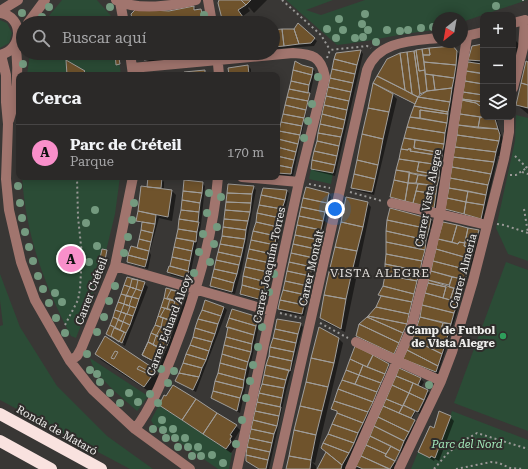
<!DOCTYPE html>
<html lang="es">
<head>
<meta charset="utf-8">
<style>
  body { margin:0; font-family:"Roboto Serif",serif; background:#373534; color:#f1f3f6 }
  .controls { position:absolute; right:12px; top:12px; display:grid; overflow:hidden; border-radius:8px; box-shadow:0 2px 10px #0003 }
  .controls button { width:36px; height:36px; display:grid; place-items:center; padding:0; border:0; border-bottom:1px solid #474545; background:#2b2928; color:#f1f3f6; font:20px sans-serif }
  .compass { position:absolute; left:432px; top:12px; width:36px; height:36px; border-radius:50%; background:#2b2928; box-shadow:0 2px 10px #0003; rotate:211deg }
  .you { position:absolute; left:335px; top:209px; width:14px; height:14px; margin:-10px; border:3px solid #fff; border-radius:50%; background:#1a73e8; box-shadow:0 0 0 6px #1a73e833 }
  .badge { display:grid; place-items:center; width:26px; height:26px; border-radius:50%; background:#f98fca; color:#111; font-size:13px; font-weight:700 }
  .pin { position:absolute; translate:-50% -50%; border:2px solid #fff; box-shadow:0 1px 4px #0006 }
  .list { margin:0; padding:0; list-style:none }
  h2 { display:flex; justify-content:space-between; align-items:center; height:52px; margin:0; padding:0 16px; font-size:17px }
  h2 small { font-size:13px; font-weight:400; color:#a6a6a8 }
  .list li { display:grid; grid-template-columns:26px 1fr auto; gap:12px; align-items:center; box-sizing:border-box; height:56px; padding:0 16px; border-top:1px solid #474545 }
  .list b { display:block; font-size:15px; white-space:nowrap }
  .list p { margin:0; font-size:13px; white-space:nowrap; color:#a6a6a8 }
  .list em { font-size:13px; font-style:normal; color:#a6a6a8 }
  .icon { flex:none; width:22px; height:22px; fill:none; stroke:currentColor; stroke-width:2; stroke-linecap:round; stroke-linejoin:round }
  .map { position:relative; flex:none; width:528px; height:469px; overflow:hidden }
  .search { position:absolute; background:#2b2928; box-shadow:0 2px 10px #0003; left:16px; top:16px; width:264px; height:44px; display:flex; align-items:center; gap:10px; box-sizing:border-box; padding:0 14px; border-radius:22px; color:#a6a6a8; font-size:15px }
  .panel { position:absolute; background:#2b2928; box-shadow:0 2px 10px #0003; left:16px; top:72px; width:264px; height:108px; border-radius:8px }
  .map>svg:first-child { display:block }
</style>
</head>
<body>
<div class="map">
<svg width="528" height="469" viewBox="0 0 528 469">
  <rect width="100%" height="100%" fill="#393735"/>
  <path fill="#2b4c36" d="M62,0H97L112,17L114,23H43Z
    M286,0H333L306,10L321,15L365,0H527L462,22V18H438V29L435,30C401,33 370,42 337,45Z
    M0,20L7,23L12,33L9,43L0,48Z
    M30,53H118L121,75H27Z
    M516,115L528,118V261L508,254L496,228L515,141Z
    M311,169L333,173L331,184L309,179Z
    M22,177H120L115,214L100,276L76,338L71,336C44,285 26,235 22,177Z
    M506,262L528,270V431L454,403Z
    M0,274L20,327L57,386L107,436L153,469H130L0,400V326L3,325L0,300Z
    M90,358L148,396L138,410L137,411C124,399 93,375 90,358Z
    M159,405L232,453L229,469H218L153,424L151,420Z
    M452,411L528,440V469H411L418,452L430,458L431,456L435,457Z"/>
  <path fill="#0007" d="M220,0H267L254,13L249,7L248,8L250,11L243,16L247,22L246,23H224Z
    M194,7L205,15L207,23H134L156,13Z
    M298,25L317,41L314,46L273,49V32L294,30Z
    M516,41L519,44L515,56H513V42Z
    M483,45V117H498L497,122L503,139L501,145L503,146L500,156H498L483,221L449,211L446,209L469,63H473L469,60Z
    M453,47L461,56L437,210L394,200L391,197L408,127L416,105L391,93L397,99L374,195L355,190L352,187L374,83L378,76L400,54Z
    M361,51L363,54L335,176L315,171L312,169Z
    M144,53H167L168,62L149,64L145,59Z
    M180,53H204L205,59L184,61L180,56Z
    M528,58V114L517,105Z
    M296,62L315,71L293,176L277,175V146Z
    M248,66L251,69V75H230Z
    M84,72L86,75H68Z
    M162,179L164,182V190L172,191L176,195L172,221L159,218L150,251L148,249L151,255L148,269L131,264L128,261L140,250L143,224L137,221L140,213L139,211L150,188L148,187Z
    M202,183L205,186L201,225L189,280L171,275L168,272L177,238Z
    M253,187L256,190L242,268L235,294L213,288L211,285Z
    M286,191L289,193L264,302L243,296L241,294Z
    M329,194L331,197L304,316L282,312L279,309Z
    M367,203L371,207L345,332L325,322L321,317Z
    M431,220L435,224L433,232L428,226L431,232L409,327L398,358L361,340L357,336L376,308L382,297L379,295Z
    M443,223L478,231L481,234L438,374L407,361L418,328Z
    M106,251L104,265L101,264L100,263Z
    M144,283L148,287L125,346L117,341L123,345L124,343L117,339V341L107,334Z
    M167,290L184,294L188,298L163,368L149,360L143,355Z
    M206,302L224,307L227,310L196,392L176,381Z
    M232,310L258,318L260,321L240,413L212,398Z
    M278,320L300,324L303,327L286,391L269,469H259L246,459Z
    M106,337L161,377L150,392L101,360L96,354Z
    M339,339L343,343L315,463L312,462L316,466V469H287Z
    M355,347L391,367L345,469H319L327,452L338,412L333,409Z
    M400,369L421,379L424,382L421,387L430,393L421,414L416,412L412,419L417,423L403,453L401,452L395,462L397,464L394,469H356Z
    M160,405L236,426L240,430L234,440L235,447L231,453Z
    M450,417L454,421L439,461L435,459L434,461L420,452L435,429Z"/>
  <path fill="#6f532c" stroke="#a09e9b" d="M219,0H241L246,5L238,10L243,17L223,23L218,3Z
    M241,0H251L246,5Z
    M194,6V10L201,9L204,23H133L131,14L136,9L169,11Z
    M243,17L244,23H223Z
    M298,23L315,38L311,43L299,44L294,29Z
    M282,29H294L299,44L284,46Z
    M282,29L284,46L274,47L273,30Z
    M483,44V61L468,60L472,46Z
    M453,46L457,51L456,65L424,62L423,55H430L429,48Z
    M429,48L430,55H423L422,49Z
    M422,49L425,70L419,71L416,50Z
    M361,50L357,65L334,59L336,53Z
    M416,50L419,71L425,70L427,91L420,94L414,51Z
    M414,51L420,94L418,97L412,94L407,52Z
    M407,52L412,94L405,90L400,53Z
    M115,53H118L120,64L116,65Z
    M143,53H164L165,58L144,60Z
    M179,53H201V55L179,57Z
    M400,53L405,90L377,76L387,59Z
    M334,59L357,65L355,74L332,69Z
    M66,60L85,71L81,75H67Z
    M295,61L302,65L313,68L312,75L293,70Z
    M526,61L528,62V85L521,83Z
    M424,62L456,65L454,78L425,74Z
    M468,62L482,64L481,73L466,71Z
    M248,65L249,75H229L228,68Z
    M332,69L355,74L353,83L330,78Z
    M205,70V75H185L184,72Z
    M293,70L312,75L309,85L291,81Z
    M466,71L483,74V84L465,81Z
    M425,74L433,75L435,90L427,91Z
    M433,75L454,78L452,88L435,90Z
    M377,76L418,97L415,104L373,83Z
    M330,78L353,83L351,92L328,87Z
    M291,81L309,85L308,93L289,89Z
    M465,81L483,84V95L463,92Z
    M373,83L393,94L389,112L368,108Z
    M521,83L528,85V108L516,105Z
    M328,87L351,92L349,101L326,96Z
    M452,88L450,102L418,97L427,91Z
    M289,89L310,93L308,101L287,97Z
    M463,92L483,95V102L462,99Z
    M326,96L349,101L347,110L324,105Z
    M287,97L308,101L306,110L285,105Z
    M418,97L450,102L448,112L414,106Z
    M462,99L483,102V108L476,103L462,100Z
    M462,100L476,103L483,108V117H493L495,119L460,114Z
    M285,105L306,110L304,118L283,114Z
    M324,105L347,110L345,120L322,114Z
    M414,106L448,112V114L420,110V118L410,117Z
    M368,108L389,112L383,139L362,134Z
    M420,110L448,114L447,123L420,118Z
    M283,114L304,118L302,126L281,122Z
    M322,114L345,120L343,129L320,124Z
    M460,114L480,117L478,128L458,125Z
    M410,117L447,123L445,133L407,127Z
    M480,117L495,119L498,129L478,128Z
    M281,122L302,126L300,135L279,131Z
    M320,124L343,129L341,137L318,133Z
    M458,125L498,129L500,135L499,141L457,135Z
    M407,127L445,133L444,144L404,138Z
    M279,131L300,135L298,144L278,139Z
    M318,133L341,137L339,146L317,141Z
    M362,134L383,139L378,165L357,160Z
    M457,135L499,141L496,152L455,147Z
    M404,138L415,140L414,148L442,153V156L410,151L411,149H408V150L401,149Z
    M278,139L298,144L296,152L277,147Z
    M415,140L444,144L442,153L414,148Z
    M317,141L339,146L337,156L314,151Z
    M277,147L296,152L294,160L277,156Z
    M455,147L496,152L494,162L453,157Z
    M401,149L408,150V149H411L410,151L442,156L440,165L399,159Z
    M314,151L337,156L335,165L312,160Z
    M277,156L294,160L292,168L277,165Z
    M453,157L494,162L491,174L452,167Z
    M399,159L419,162L417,171L439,175V178L396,170Z
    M312,160L335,165L333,173L311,169Z
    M357,160L378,165L375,179L354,174Z
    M419,162L440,165L439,175L417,171Z
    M277,165L292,168L291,174L277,173Z
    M452,167L491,174L488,185L450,178Z
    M396,170L410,172L408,183L394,180Z
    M409,173L418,175L416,183H408Z
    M354,174L375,179L372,192L351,188Z
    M418,175L439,178L437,186L416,183Z
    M148,177L162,178L161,188L147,187Z
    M450,178L488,185L486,195L449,188Z
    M184,180L203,182L202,193L183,191Z
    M394,180L408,183L405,201L390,197Z
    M408,183L418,184L413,203L405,201Z
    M228,184L254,186L252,194L227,193Z
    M418,184L437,186L436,194L416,191Z
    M141,186L172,190L168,217L138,211Z
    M306,187L329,193L327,203L303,198Z
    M263,188L287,190L285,200L261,195Z
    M449,188L468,191L466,202L447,198Z
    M183,191L202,193L200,203L182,200Z
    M416,191L436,194L434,208L413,203Z
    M468,191L486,195L484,205L466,202Z
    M227,193L252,194L251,203L226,202Z
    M261,195L285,200L282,209L259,205Z
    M346,197L368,202L363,227L341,222Z
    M303,198L327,203L325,212L301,207Z
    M447,198L466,202L464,214L445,209Z
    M182,200L200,203L199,212L181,210Z
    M226,202L251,203L250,212L225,210Z
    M466,202L484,205L481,219L464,214Z
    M259,205L282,209L280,218L257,213Z
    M301,207L325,212L323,221L299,216Z
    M390,208L431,219L429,229L387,220Z
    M181,210L199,212L198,222L179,219Z
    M225,210L250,212L248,221L224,219Z
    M138,211L156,215L155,224L136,221Z
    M257,213L280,218L278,227L256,222Z
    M299,216L323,221L321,230L297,225Z
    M179,219L199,222L197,232L178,229Z
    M224,219L248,221L246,230L223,227Z
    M387,220L429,229L426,240L386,231Z
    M142,222L155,224L153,233L141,230Z
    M256,222L278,227L276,236L253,231Z
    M341,222L363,227L357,251L335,247Z
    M443,222L457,225L452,242L438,239Z
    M297,225L321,230L319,240L295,235Z
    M457,225L468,228L465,243L459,242L458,244L452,242Z
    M223,227L246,230L245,239L222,236Z
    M468,228L479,230L474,248L464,246Z
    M178,229L197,232L196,242L176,238Z
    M141,230L153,233L151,242L139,239Z
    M253,231L276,236L275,245L251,240Z
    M386,231L426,240L425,250L386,242Z
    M295,235L319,240L316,249L293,244Z
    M222,236L245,239L243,248L220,244Z
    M176,238L194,241L192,251L174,247Z
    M139,239L151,242L149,251L137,248Z
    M438,239L458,244L459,242L465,243L464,246L474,248L471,259L436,249Z
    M251,240L275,245L272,254L249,249Z
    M386,242L425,250L422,261L386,254Z
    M220,244L243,248L241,257L218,252Z
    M293,244L316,249L314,258L291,253Z
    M131,246L149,251L147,260L128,255Z
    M174,247L192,251L190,261L172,257Z
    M335,247L357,251L351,276L329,272Z
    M102,249L107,250L104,265L99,263Z
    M249,249L272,254L270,263L247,258Z
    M436,249L471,259L468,270L433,261Z
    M218,252L241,257L239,265L216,260Z
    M291,253L314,258L312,267L289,262Z
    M386,254L422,261L420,271L385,264Z
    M128,255L147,260L145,267L127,262Z
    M172,257L190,261L188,271L170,266Z
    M247,258L270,263L268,272L245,267Z
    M216,260L239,265L237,274L214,269Z
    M433,261L468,270L465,280L431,271Z
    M289,262L312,267L310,276L287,271Z
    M385,264L420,271L417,281L385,275Z
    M169,266L189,271L187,278L167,272Z
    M245,267L268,272L266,282L243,276Z
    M214,269L237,274L234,283L212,277Z
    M287,271L310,276L308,286L285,281Z
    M431,271L452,277L449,285L428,280Z
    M329,272L351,276L346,299L324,295Z
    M385,275L417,281L414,294L383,286Z
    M243,276L266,282L264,291L242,285Z
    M127,277L145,282L142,291L124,285Z
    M212,277L234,283L232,292L210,286Z
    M452,277L463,279L460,290L449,287Z
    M132,279L138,280L136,289L130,287Z
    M428,280L454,288L450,300L443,298L446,287L428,283Z
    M285,281L308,286L306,295L283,290Z
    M428,283L446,287L443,298L425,293Z
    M124,285L142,291L139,299L121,294Z
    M242,285L264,291L262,300L240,294Z
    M383,286L414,294L412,302L378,295Z
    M130,287L136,289L132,297L126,296Z
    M166,288L184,293L181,303L164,298Z
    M454,288L462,290L458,302L450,300Z
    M171,290L179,292L176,301L167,298Z
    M283,290L306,295L304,305L280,300Z
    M425,293L458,302L454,313L422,305Z
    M121,294L139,299L136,308L118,302Z
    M324,295L346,299L341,329L320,318Z
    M126,296L132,297L129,306L124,304Z
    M381,296L412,302L409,314L376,307Z
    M164,298L181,303L179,313L161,307Z
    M170,299L175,301L172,310L167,309Z
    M205,300L224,307L221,316L202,310Z
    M280,300L304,305L302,314L278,309Z
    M118,302L136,308L133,316L115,310Z
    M124,304L130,306L127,314L121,312Z
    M422,305L454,313L451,324L420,317Z
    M161,307L179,313L175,322L158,316Z
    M376,307L409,314L407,324L368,316Z
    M165,308L172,310L169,320L160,317Z
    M232,309L258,317L256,326L229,318Z
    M115,310L133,316L130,325L113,317Z
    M202,310L221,316L218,324L198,319Z
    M121,312L126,314L123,322L118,320Z
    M158,316L175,322L172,331L155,325Z
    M368,316L407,324L403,333L367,317Z
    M113,317L130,325L126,333L110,325Z
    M367,317L403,333L399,343L359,324Z
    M420,317L443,323L440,333L428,331V329L417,326Z
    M163,318L169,320L166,329L161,327Z
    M229,318L256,326L254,335L226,327Z
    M198,319L218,324L215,334L195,328Z
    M277,319L301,323L298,334L275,329Z
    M118,320L123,322L120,330L115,328Z
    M443,323L451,324L446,342L417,328V326L428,329V331L440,333Z
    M359,324L399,343L394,354L356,336Z
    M110,325L126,333L122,343L106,334Z
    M155,325L172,331L169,341L151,333Z
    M161,327L166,329L162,338L156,336Z
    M228,327L254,335L252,344L226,337Z
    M319,327L339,338L334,363L311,358Z
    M114,328L124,332L119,342L111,336Z
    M195,328L215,334L212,342L193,337Z
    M417,328L446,342L442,354L412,339Z
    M275,329L298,334L296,343L273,338Z
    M151,333L169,341L165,350L148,342Z
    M105,336L156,370L144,387L95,354Z
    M156,336L162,338L158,347L153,345Z
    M193,337L212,342L209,351L190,345Z
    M226,337L252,344L251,352L224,345Z
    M273,338L296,343L294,352L270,347Z
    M412,339L442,354L438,366L407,350Z
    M148,342L165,350L159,364L142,355Z
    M148,342L159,348L153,361L142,355Z
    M190,345L209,351L206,360L186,354Z
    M224,345L251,352L248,362L222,354Z
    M355,346L373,355L367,367L350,359Z
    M270,347L294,352L292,361L269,356Z
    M407,350L438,366L436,372L403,359Z
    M115,351L118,352L114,359L111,358Z
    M186,354L206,360L202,368L183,363Z
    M222,354L248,362L246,370L220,363Z
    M373,355L389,364L385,374L367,367Z
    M269,356L292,361L290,371L266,365Z
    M311,358L334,363L328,387L306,382Z
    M350,359L363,365L359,375L346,370Z
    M183,363L202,368L199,377L179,373Z
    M220,363L246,370L244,380L218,373Z
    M266,365L289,370L286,380L264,375Z
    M363,365L385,374L381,383L359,375Z
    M139,366L148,371L146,373L137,369Z
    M399,368L421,378L418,385L396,376Z
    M346,370L359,375L355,384L342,380Z
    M179,373L199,377L193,390L175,381Z
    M218,373L244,380L243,388L215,381Z
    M264,375L286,380L284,388L262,384Z
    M359,375L381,383L377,392L355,384Z
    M396,376L413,383L409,393L392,385Z
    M342,380L377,392L373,402L338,389Z
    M215,381L243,388L240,398L213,391Z
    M306,382L328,387L322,411L300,406Z
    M413,383L428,390L424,400L409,393Z
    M262,384L284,388L282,398L259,393Z
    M173,385L196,399L182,420L159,405L164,395L166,396Z
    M392,385L409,393L403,406L386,399Z
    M338,389L373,402L368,412L334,401Z
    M213,391L240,398L237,411L211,398Z
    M259,393L282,398L280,407L257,402Z
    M409,393L424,400L418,412L403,405Z
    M196,399L217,413L203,434L182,420Z
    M386,399L403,406L399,413L383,406Z
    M334,401L368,412L363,423L337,413V411L331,409Z
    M257,402L281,407L279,416L255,411Z
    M403,405L415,411L411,418L399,413Z
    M300,406L322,411L316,435L294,430Z
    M383,406L415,420L409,432L378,417Z
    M255,411L279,416L277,426L253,420Z
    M439,411L451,416L435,458L431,456L430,458L418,452L430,426L434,428Z
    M217,413L237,425L230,435L232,436L230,439L231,442L226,449L203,434Z
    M337,413L363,423L358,433L332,424Z
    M378,417L409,432L404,441L374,426Z
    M253,420L277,426L274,434L251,429Z
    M332,424L358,433L354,443L328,434Z
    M374,426L404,441L400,451L370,436Z
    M251,429L274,434L272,443L249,438Z
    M294,430L316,435L311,460L289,456Z
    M328,434L354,443L349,453L323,443Z
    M370,436L391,446L386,454L366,445Z
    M249,438L272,443L270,452L247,447Z
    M323,443L349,453L342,465L321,448Z
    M366,445L386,454L385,456L395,461L390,469L361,456Z
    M391,446L400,451L395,461L385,456Z
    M247,447L270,452L268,460L246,455Z
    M326,452L342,465L341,469H317Z
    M246,455L268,460L266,469H259L246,461Z
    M289,456L311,460L310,469H286Z
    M361,456L389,469H363L356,466Z"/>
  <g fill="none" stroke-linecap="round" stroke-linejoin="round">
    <path stroke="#9a9997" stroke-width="2" stroke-dasharray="2 3" stroke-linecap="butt" d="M282,0L321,35L330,50
      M523,0V1
      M327,58L330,50L367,46L371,48
      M515,156L527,168
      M522,172L528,174
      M510,175H516L528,167
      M309,184L330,188
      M350,192L382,201
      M524,209L528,233
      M497,224L504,225
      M507,226L528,233
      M280,313L301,318
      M320,323L348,338
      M65,325L78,300L80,289L82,255L78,217L77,177
      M434,469L447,454L461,442L477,433L528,449
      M456,469L491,462L499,463L510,468L524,469"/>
    <path stroke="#a1756e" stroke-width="10" d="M116,0C137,11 174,6 196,0
      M208,0L212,23
      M120,2L124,23
      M0,11L18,0
      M0,13C25,17 23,50 0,55
      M28,23L45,0
      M513,23L525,20
      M462,37L483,32
      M130,53L133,75
      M217,53L219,75
      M1,55L6,75V102L8,124L6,179L9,210L21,262L35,300L70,361L92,389L135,429L190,469
      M132,68L293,53C312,54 321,56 325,77L299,182L237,469
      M513,88L523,48L525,20
      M9,120C16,98 20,68 15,45
      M242,177L299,182
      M392,203L487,225
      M115,266L271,311
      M356,342L441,381
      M70,361L77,356L81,349L115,266L133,177
      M135,429C152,407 163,378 173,353C195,296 213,239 218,177
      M277,469L367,70C378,41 411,41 438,38
      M350,469L411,329L440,214L467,37
      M399,469L441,381L452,352L473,281L504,159L509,132V117"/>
    <path stroke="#f9e2df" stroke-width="12" d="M0,414L101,469
      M0,441L51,469"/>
  </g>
  <g fill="#749a7f">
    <circle cx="496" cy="6" r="4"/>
    <circle cx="49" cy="7" r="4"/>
    <circle cx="110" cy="7" r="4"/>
    <circle cx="22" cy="13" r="4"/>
    <circle cx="365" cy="14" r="4"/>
    <circle cx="204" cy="15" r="4"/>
    <circle cx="42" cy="17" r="4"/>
    <circle cx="339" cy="19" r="4"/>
    <circle cx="362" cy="24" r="4"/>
    <circle cx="433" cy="27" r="4"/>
    <circle cx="421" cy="28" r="4"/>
    <circle cx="327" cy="29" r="4"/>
    <circle cx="343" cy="30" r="4"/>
    <circle cx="368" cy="30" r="4"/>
    <circle cx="387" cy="30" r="4"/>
    <circle cx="408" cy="30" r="4"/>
    <circle cx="400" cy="31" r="4"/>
    <circle cx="363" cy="37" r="4"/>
    <circle cx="336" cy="38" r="4"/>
    <circle cx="355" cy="38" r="4"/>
    <circle cx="376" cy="42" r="4"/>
    <circle cx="23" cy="64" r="4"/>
    <circle cx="318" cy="77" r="4"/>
    <circle cx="312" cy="104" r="4"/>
    <circle cx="308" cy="121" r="4"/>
    <circle cx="304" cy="138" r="4"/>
    <circle cx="18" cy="186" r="4"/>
    <circle cx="209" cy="193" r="4"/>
    <circle cx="221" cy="197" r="4"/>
    <circle cx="20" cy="203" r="4"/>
    <circle cx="134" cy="203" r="4"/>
    <circle cx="95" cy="210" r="4"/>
    <circle cx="207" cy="213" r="4"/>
    <circle cx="22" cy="218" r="4"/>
    <circle cx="132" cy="220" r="4"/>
    <circle cx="86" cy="223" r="4"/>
    <circle cx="217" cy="227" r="4"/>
    <circle cx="25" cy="232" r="4"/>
    <circle cx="203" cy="234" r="4"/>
    <circle cx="128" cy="237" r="4"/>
    <circle cx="214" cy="244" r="4"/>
    <circle cx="97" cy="246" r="4"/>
    <circle cx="29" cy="247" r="4"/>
    <circle cx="199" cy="252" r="4"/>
    <circle cx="124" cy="253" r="4"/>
    <circle cx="33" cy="261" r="4"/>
    <circle cx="89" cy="262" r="4"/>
    <circle cx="210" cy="262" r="4"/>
    <circle cx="194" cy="273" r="4"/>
    <circle cx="274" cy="274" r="4"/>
    <circle cx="38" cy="276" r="4"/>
    <circle cx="115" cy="286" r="4"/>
    <circle cx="43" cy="289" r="4"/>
    <circle cx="269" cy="292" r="4"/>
    <circle cx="55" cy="293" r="4"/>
    <circle cx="109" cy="301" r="4"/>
    <circle cx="62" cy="302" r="4"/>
    <circle cx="49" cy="303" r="4"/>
    <circle cx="104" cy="317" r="4"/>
    <circle cx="56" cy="318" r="4"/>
    <circle cx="262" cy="327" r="4"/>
    <circle cx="97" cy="332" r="4"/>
    <circle cx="65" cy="333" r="4"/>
    <circle cx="258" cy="347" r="4"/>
    <circle cx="87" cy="354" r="4"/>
    <circle cx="253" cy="365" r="4"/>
    <circle cx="161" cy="369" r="4"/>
    <circle cx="90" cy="370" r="4"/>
    <circle cx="174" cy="371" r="4"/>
    <circle cx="97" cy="374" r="4"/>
    <circle cx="250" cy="381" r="4"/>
    <circle cx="100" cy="382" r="4"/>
    <circle cx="168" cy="383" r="4"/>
    <circle cx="429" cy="385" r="4"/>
    <circle cx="110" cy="393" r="4"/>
    <circle cx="129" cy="393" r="4"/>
    <circle cx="150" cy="394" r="4"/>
    <circle cx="246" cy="398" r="4"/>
    <circle cx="138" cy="402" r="4"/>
    <circle cx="120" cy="403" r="4"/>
    <circle cx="158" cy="403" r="4"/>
    <circle cx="162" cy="420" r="4"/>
    <circle cx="242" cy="420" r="4"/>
    <circle cx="153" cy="429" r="4"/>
    <circle cx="173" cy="429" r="4"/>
    <circle cx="163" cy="430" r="4"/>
    <circle cx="166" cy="438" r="4"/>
    <circle cx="175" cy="438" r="4"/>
    <circle cx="185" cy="438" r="4"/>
    <circle cx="236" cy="444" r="4"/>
    <circle cx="178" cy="447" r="4"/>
    <circle cx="188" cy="447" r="4"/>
    <circle cx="198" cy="447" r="4"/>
    <circle cx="212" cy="455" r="4"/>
    <circle cx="192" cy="456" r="4"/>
    <circle cx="201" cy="456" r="4"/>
    <circle cx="223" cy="463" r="4"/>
  </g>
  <circle fill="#2e9e5b" stroke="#2f2d2b" stroke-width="1.5" cx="503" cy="336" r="4"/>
  <g text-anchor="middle" stroke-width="4" stroke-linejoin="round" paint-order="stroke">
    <g font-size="11" fill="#eeedeb" stroke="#2f2d2b">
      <text transform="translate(428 198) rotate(-79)" y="4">Carrer Vista Alegre</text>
      <text transform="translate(269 265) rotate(-78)" y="4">Carrer Joaquím Torres</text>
      <text transform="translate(311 268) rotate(-77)" y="4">Carrer Montalt</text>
      <text transform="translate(463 271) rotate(-75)" y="4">Carrer Almeria</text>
      <text transform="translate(91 291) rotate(-69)" y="4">Carrer Créteil</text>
      <text transform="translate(169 325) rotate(-69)" y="4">Carrer Eduard Alcoy</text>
      <text transform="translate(57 430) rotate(29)" y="4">Ronda de Mataró</text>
    </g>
    <g font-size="11" font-weight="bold" fill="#eeedeb" stroke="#2f2d2b" text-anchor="end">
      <text x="495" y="334">Camp de Futbol<tspan x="495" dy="13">de Vista Alegre</tspan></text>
    </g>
    <g font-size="11" font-style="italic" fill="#a4ebbb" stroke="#2f2d2b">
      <text x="467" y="448">Parc del Nord</text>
    </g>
    <g font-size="12" letter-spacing="1" fill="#e5e2df" stroke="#2f2d2b">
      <text x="380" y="277">VISTA ALEGRE</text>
    </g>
  </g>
</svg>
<div class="controls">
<button>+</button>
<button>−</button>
<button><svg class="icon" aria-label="layers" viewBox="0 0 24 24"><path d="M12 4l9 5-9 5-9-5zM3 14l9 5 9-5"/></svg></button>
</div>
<svg class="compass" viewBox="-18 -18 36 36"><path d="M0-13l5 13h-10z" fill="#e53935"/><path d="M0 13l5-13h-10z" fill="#a6a6a8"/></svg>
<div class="you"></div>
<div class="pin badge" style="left:71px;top:259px">A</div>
<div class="search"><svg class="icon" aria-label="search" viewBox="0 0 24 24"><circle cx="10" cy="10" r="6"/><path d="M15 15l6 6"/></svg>Buscar aquí</div>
<section class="panel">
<h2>Cerca<small></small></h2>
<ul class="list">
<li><span class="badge">A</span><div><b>Parc de Créteil</b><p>Parque</p></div><em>170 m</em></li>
</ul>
</section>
</div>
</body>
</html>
